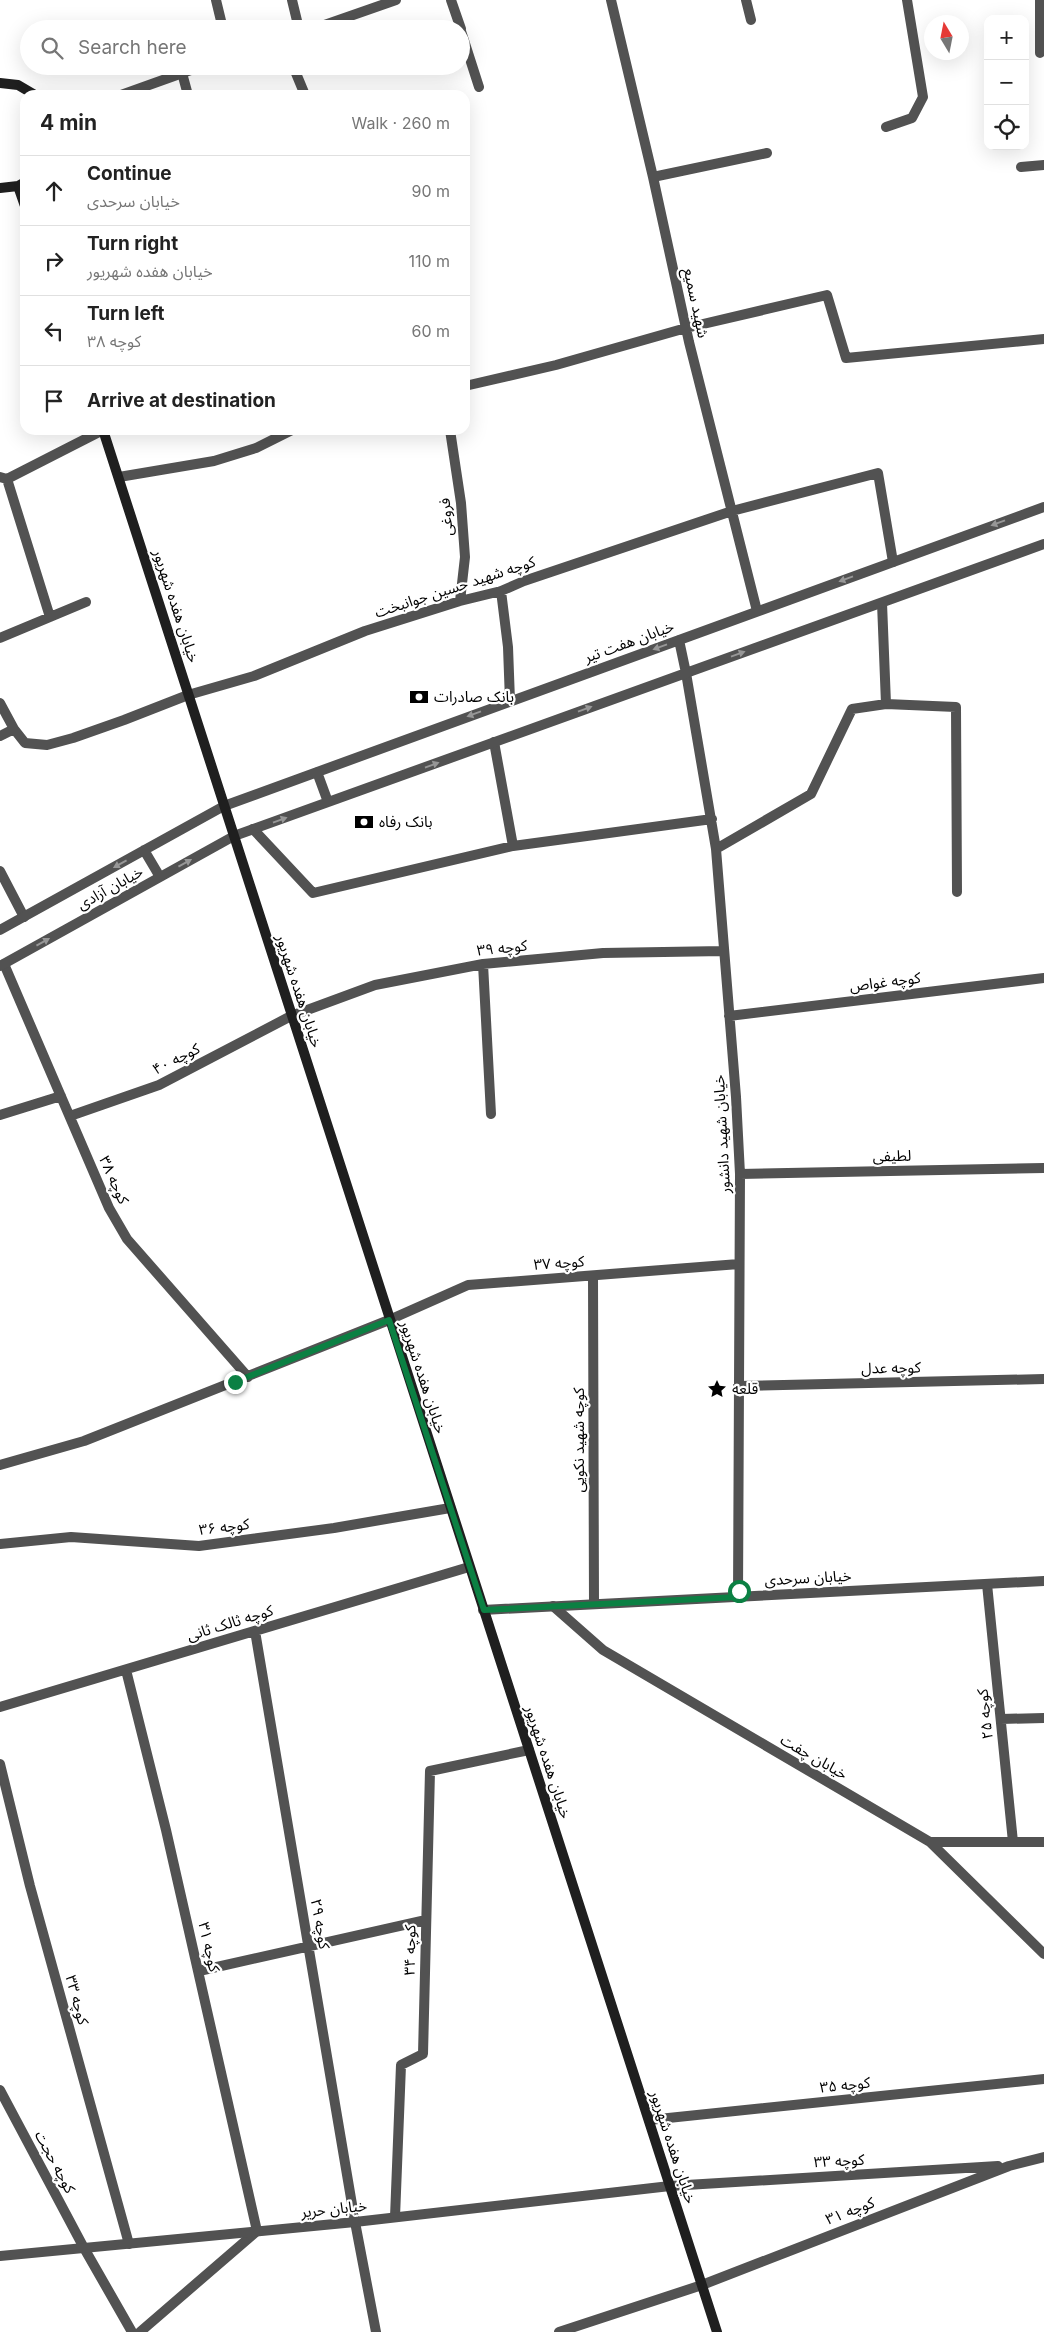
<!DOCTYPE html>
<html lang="en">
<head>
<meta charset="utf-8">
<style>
  body { margin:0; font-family:Inter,"Noto Sans Arabic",sans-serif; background:#f2f2f2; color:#222 }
  .controls { position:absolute; right:15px; top:15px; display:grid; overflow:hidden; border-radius:10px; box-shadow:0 5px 20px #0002 }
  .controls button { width:45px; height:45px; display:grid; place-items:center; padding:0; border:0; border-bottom:1px solid #e0e0e0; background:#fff; color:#222; font:25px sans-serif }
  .compass { position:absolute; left:924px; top:15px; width:45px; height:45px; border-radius:50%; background:#fff; box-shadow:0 5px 20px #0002; rotate:350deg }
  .stop { position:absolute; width:15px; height:15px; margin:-11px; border:4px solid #0b8043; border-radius:50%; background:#fff }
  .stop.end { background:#0b8043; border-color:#fff; box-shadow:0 1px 5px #0008 }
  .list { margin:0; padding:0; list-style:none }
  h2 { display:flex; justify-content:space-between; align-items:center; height:65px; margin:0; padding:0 20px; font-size:21px }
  h2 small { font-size:16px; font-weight:400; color:#767676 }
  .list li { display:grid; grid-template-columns:32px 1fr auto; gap:15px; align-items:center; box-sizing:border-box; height:70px; padding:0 20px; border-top:1px solid #e0e0e0 }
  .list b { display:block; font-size:19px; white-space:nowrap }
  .list p { margin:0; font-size:16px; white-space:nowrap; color:#767676 }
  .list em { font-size:16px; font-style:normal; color:#767676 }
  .icon { flex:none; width:28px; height:28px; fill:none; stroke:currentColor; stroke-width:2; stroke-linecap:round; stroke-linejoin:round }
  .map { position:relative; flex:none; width:1044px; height:2332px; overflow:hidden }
  .search { position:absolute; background:#fff; box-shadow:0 5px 20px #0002; left:20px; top:20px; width:450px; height:55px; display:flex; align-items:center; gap:12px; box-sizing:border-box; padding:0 18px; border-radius:28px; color:#767676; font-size:19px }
  .panel { position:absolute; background:#fff; box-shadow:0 5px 20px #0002; left:20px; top:90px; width:450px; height:345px; border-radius:15px }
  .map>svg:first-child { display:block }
</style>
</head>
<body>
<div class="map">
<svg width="1044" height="2332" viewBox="0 0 1044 2332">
  <rect width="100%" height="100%" fill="#fff"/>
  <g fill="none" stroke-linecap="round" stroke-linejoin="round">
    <path stroke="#525252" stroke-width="10" d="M216,0L223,29
      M451,0L461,29
      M611,0L653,177L689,342L757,611
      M746,0L751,20
      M461,31L479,87
      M1040,53V0
      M293,66L305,95
      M182,73L188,95
      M886,127L912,118L923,97L907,0
      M1021,167L1044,165
      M653,177L767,153
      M465,386L556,365L686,328L827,295L846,358L1044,339
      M450,430L461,503L465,557L460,601
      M0,477L7,479L103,430
      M119,477L214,461L256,448L292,430
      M7,479L50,617
      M501,591L508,647L510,701
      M882,603L886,704
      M0,638L86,602
      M686,673L716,849L736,1097L740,1174L738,1597
      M0,703L14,729L25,743L47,745L73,738L124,720L188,695L254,676L365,631L460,601L501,591L524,581L732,511L878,473L893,562
      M0,736L14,729
      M494,742L513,846
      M253,829L313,893L513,846L712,819
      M716,849L811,794L852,709L886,704L956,707L957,892
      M0,871L24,917
      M4,964L109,1208L127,1239L248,1377
      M483,964L491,1114
      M729,1016L1044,978
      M0,1115L61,1096
      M70,1116L159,1085L291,1016L375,985L483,964L603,953L724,951
      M740,1174L1044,1168
      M593,1276L594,1604
      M738,1386L1044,1379
      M0,1465L84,1441L389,1320L468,1285L739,1264
      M0,1544L71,1537L199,1546L334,1528L450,1508
      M987,1584L1013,1842
      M553,1606L603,1650L930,1842L1044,1954
      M255,1631L355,2222L376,2332
      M126,1670L166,1830L257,2231L140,2332
      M0,1707L469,1567
      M1001,1719L1044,1718
      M0,1764L30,1886L129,2244
      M930,1842H1044
      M199,1971L426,1920
      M0,2090L84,2248L132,2332
      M649,2120L1044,2079
      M670,2186L998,2166
      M395,2217L401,2065L423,2054L430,1771L529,1750
      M559,2332L702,2285L1009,2166L1044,2157"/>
    <path stroke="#525252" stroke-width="10" d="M292,0L299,29
      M313,29L396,0
      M121,95L202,66
      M679,640L686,673
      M317,772L328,802
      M144,850L160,877
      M0,930L224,806L1044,507
      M0,966L234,836L1044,544
      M483,1610L1044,1581
      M0,2256L355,2222L670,2186"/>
    <path stroke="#1f1f1f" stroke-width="10" d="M0,83L18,85L35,95
      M18,186L25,206
      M0,188L18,186L25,182
      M103,430L717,2332"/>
  </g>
  <defs><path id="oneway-solid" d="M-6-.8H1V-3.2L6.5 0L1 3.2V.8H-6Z" transform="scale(1.25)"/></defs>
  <g fill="#979797">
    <use href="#oneway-solid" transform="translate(998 523) rotate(160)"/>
    <use href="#oneway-solid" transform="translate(846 579) rotate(160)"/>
    <use href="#oneway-solid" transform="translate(660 647) rotate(160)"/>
    <use href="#oneway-solid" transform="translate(738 654) rotate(-20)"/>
    <use href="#oneway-solid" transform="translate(585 709) rotate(-20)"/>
    <use href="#oneway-solid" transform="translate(474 714) rotate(160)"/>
    <use href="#oneway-solid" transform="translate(432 765) rotate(-20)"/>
    <use href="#oneway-solid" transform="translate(280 820) rotate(-20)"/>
    <use href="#oneway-solid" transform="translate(185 863) rotate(-29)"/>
    <use href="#oneway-solid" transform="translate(120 864) rotate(151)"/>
    <use href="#oneway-solid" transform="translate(43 942) rotate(-29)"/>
  </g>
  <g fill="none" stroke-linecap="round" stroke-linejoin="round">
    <path stroke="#0b8043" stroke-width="6" d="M235,1382L389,1320L484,1610L738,1597L739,1591"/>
  </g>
  <defs>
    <g id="bank-bare" transform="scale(1.5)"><path d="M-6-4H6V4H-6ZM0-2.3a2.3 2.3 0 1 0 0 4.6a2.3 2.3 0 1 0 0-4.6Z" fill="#000" stroke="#fff" stroke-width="2.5" paint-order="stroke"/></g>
    <g id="sight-bare" transform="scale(1.5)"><path d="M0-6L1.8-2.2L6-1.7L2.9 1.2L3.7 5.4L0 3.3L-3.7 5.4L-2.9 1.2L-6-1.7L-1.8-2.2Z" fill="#000" stroke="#fff" stroke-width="2.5" paint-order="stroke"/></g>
  </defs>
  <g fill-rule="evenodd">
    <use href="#bank-bare" x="419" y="697"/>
    <use href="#bank-bare" x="364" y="822"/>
    <use href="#sight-bare" x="717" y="1389"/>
  </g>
  <g text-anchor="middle" stroke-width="4.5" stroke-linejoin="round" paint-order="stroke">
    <g font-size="15" fill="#000" stroke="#fff">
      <text transform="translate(696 303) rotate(78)" y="5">شهید سمیع</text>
      <text transform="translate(446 517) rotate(-95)" y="5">فروغی</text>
      <text transform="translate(455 587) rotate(-18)" y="5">کوچه شهید حسین جوانبخت</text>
      <text transform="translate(176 606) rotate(72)" y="5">خیابان هفده شهریور</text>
      <text transform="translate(629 642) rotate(-20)" y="5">خیابان هفت تیر</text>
      <text transform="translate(110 888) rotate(-29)" y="5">خیابان آزادی</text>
      <text transform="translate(502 948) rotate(-6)" y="5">کوچه ۳۹</text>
      <text transform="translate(885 982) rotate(-7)" y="5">کوچه غواص</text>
      <text transform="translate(299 991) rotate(72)" y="5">خیابان هفده شهریور</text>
      <text transform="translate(176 1059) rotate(-27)" y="5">کوچه ۴۰</text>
      <text transform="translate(722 1134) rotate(-93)" y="5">خیابان شهید دانشور</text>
      <text transform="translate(892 1156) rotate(-1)" y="5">لطیفی</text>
      <text transform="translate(114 1180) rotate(66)" y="5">کوچه ۳۸</text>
      <text transform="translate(559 1263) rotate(-4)" y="5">کوچه ۳۷</text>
      <text transform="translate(891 1368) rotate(-1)" y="5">کوچه عدل</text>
      <text transform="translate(423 1377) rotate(72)" y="5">خیابان هفده شهریور</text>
      <text transform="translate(579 1440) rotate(-90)" y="5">کوچه شهید نکویی</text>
      <text transform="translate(224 1527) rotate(-7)" y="5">کوچه ۳۶</text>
      <text transform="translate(808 1578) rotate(-3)" y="5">خیابان سرحدی</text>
      <text transform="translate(230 1623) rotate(-17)" y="5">کوچه ثالک ثانی</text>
      <text transform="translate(985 1714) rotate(-96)" y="5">کوچه ۲۵</text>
      <text transform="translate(814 1757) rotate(30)" y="5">خیابان چفت</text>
      <text transform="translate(548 1762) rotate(72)" y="5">خیابان هفده شهریور</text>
      <text transform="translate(320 1924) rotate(80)" y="5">کوچه ۲۹</text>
      <text transform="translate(209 1947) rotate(77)" y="5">کوچه ۳۱</text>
      <text transform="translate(410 1950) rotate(-89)" y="5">کوچه ۳۴</text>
      <text transform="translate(77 2000) rotate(75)" y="5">کوچه ۳۳</text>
      <text transform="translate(845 2085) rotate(-6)" y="5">کوچه ۳۵</text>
      <text transform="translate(673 2147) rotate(72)" y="5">خیابان هفده شهریور</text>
      <text transform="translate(839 2161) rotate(-3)" y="5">کوچه ۳۳</text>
      <text transform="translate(55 2162) rotate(62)" y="5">کوچه حجت</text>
      <text transform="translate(334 2209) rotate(-6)" y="5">خیابان حریر</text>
      <text transform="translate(850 2211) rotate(-21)" y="5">کوچه ۳۱</text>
    </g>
    <g font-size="15" fill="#000" stroke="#fff" text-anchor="start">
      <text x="434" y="702">بانک صادرات</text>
      <text x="379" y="827">بانک رفاه</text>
      <text x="732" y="1394">قلعه</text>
    </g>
  </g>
</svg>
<div class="controls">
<button>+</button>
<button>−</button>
<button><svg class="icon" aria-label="locate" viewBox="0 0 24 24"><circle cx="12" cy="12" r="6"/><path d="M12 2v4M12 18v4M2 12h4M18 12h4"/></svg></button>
</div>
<svg class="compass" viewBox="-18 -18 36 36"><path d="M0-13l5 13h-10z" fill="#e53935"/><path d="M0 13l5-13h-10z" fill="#767676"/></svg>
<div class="stop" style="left:739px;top:1591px"></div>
<div class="stop end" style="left:235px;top:1382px"></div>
<div class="search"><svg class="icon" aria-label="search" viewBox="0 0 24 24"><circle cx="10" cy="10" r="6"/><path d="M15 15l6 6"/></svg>Search here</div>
<section class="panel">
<h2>4 min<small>Walk · 260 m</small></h2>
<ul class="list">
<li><svg class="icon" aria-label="ahead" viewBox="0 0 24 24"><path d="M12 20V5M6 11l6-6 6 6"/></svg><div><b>Continue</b><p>خیابان سرحدی</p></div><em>90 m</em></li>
<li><svg class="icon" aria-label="right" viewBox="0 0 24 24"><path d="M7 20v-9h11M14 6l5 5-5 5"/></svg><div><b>Turn right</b><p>خیابان هفده شهریور</p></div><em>110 m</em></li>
<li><svg class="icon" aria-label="left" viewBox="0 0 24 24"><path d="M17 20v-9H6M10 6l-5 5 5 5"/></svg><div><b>Turn left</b><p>کوچه ۳۸</p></div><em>60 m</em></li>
<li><svg class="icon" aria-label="arrive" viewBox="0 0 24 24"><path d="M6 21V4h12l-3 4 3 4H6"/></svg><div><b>Arrive at destination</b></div></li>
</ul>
</section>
</div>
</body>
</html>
